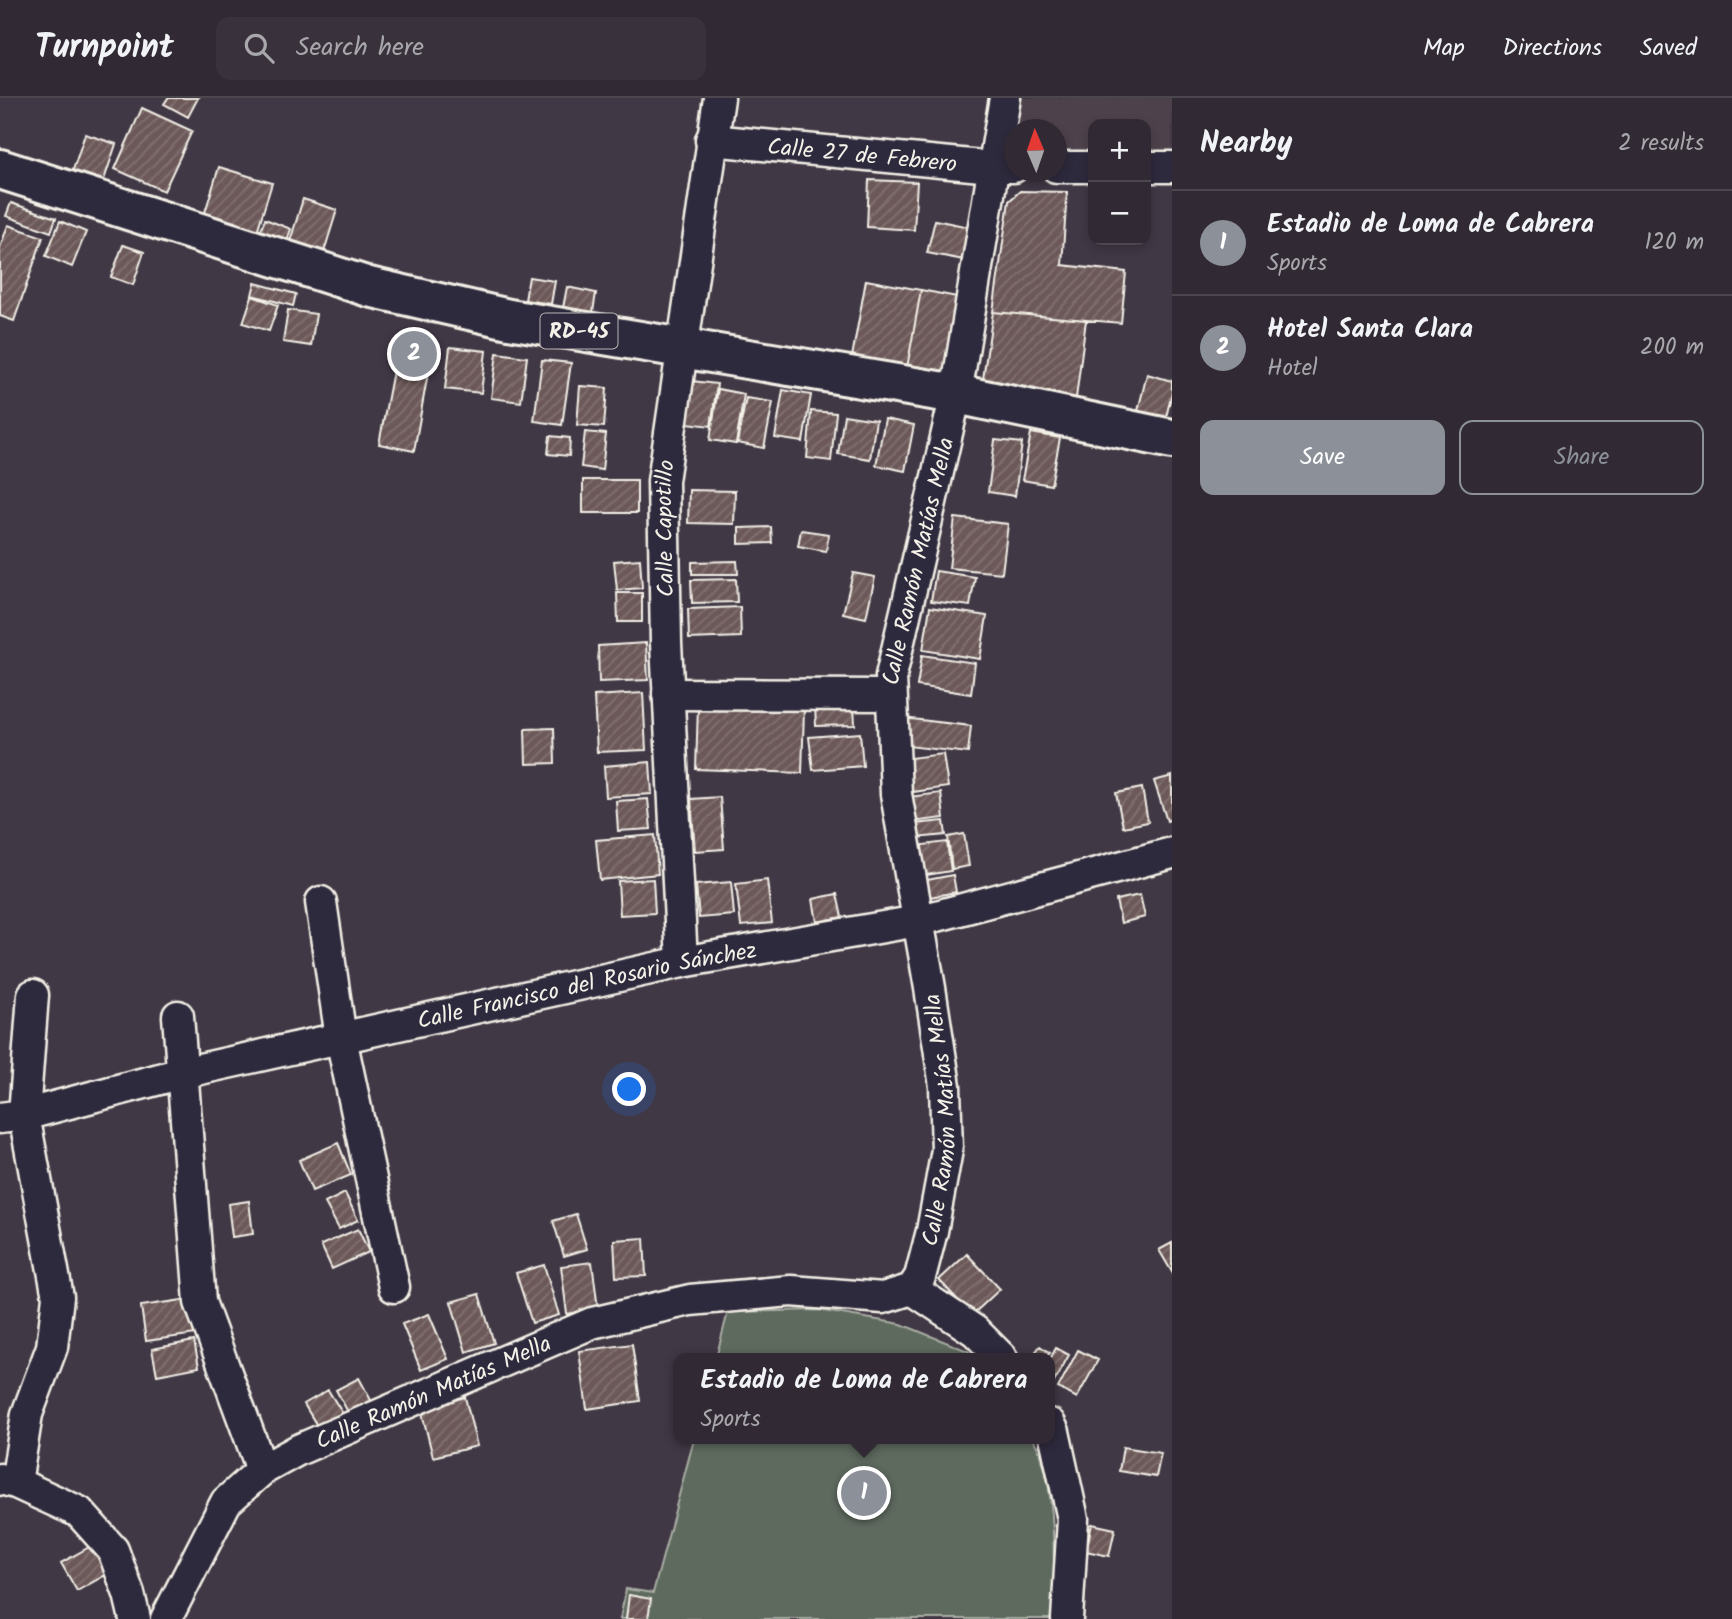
<!DOCTYPE html>
<html lang="en">
<head>
<meta charset="utf-8">
<style>
  body { margin:0; font-family:Kalam,sans-serif; background:#39323c; color:#f1f3f6 }
  .controls { position:absolute; right:21px; top:21px; display:grid; overflow:hidden; border-radius:14px; box-shadow:0 4px 10px #0003 }
  .controls button { width:63px; height:63px; display:grid; place-items:center; padding:0; border:0; border-bottom:2px solid #4c464f; background:#312a34; color:#f1f3f6; font:35px sans-serif }
  .compass { position:absolute; left:1004px; top:21px; width:63px; height:63px; border-radius:50%; background:#312a34; box-shadow:0 4px 10px #0003; rotate:358deg }
  .you { position:absolute; left:630px; top:992px; width:24px; height:24px; margin:-18px; border:5px solid #fff; border-radius:50%; background:#1a73e8; box-shadow:0 0 0 10px #1a73e833 }
  .badge { display:grid; place-items:center; width:46px; height:46px; border-radius:50%; background:#8c9099; color:#fff; font-size:23px; font-weight:700 }
  .pin { position:absolute; translate:-50% -50%; border:4px solid #fff; box-shadow:0 2px 7px #0006 }
  .popup { position:absolute; left:673px; top:1255px; width:382px; height:91px; box-sizing:border-box; display:grid; place-content:center; border-radius:14px; background:#312a34; filter:drop-shadow(0 2px 5px #0005); font-size:23px; white-space:nowrap; color:#a8a7ac }
  .popup b { font-size:26px; color:#f1f3f6 }
  .popup::after { content:''; position:absolute; left:50%; top:100%; margin-left:-14px; border:14px solid transparent; border-top-color:#312a34 }
  .list { margin:0; padding:0; list-style:none }
  h2 { display:flex; justify-content:space-between; align-items:center; height:91px; margin:0; padding:0 28px; font-size:30px }
  h2 small { font-size:23px; font-weight:400; color:#a8a7ac }
  .list li { display:grid; grid-template-columns:46px 1fr auto; gap:21px; align-items:center; box-sizing:border-box; height:105px; padding:0 28px; border-top:2px solid #4c464f }
  .list b { display:block; font-size:26px; white-space:nowrap }
  .list p { margin:0; font-size:23px; white-space:nowrap; color:#a8a7ac }
  .list em { font-size:23px; font-style:normal; color:#a8a7ac }
  .actions { display:flex; gap:14px; padding:21px 28px }
  .actions a { flex:1; padding:16px 0; border:2px solid #8c9099; border-radius:14px; text-align:center; font-size:24px; color:#8c9099 }
  .actions .main { background:#8c9099; color:#fff }
  .icon { flex:none; width:38px; height:38px; fill:none; stroke:currentColor; stroke-width:2; stroke-linecap:round; stroke-linejoin:round }
  .map { position:relative; flex:none; width:1172px; height:1521px; overflow:hidden }
  header { display:flex; align-items:center; gap:42px; box-sizing:border-box; height:98px; padding:0 35px; background:#312a34; border-bottom:2px solid #4c464f }
  header strong { font-size:33px }
  nav { display:flex; gap:38px; margin-inline-start:auto; font-size:24px }
  .search { width:490px; height:63px; background:#39323c; display:flex; align-items:center; gap:18px; box-sizing:border-box; padding:0 24px; border-radius:14px; color:#a8a7ac; font-size:26px }
  main { display:flex }
  aside { flex:1; background:#312a34 }
  .map>svg:first-child { display:block }
</style>
</head>
<body>
<header>
<strong>Turnpoint</strong>
<div class="search"><svg class="icon" aria-label="search" viewBox="0 0 24 24"><circle cx="10" cy="10" r="6"/><path d="M15 15l6 6"/></svg>Search here</div>
<nav><a>Map</a><a>Directions</a><a>Saved</a></nav>
</header>
<main>
<div class="map">
<svg width="1172" height="1521" viewBox="0 0 1172 1521">
  <defs>
    <pattern id="building-hatch" width="6" height="6" patternUnits="userSpaceOnUse" patternTransform="scale(1.75)"><rect width="6" height="6" fill="#6c5959"/><path d="M-1 1l2-2M0 6l6-6M5 7l2-2" fill="none" stroke="#827171"/></pattern>
  </defs>
  <rect width="100%" height="100%" fill="#413845"/>
  <filter id="ink" filterUnits="userSpaceOnUse"><feTurbulence type="fractalNoise" baseFrequency=".0143" numOctaves="2"/><feDisplacementMap in="SourceGraphic" scale="14" xChannelSelector="R" yChannelSelector="G"/><feConvolveMatrix kernelMatrix="1 2 1 2 8 2 1 2 1" color-interpolation-filters="sRGB"/></filter>
  <g filter="url(#ink)">
    <path fill="#4e424b" d="M1023,0H1172V54H1146V26H1093V56H1057L1056,32H1017Z"/>
    <path fill="#5e6a5f" stroke="#a9aea4" stroke-width="2" d="M818,1212L901,1226L968,1253L974,1260H716L728,1214Z
      M694,1341H1033C1057,1379 1054,1468 1054,1514L1053,1521H620L626,1491L653,1495Z"/>
    <path fill="url(#building-hatch)" stroke="#f4f1e8" stroke-width="2" d="M168,0H198L188,19L164,6Z
      M142,10L192,33L164,93L115,71Z
      M85,36L116,46L100,94L69,84Z
      M219,69L272,85L255,140L202,124Z
      M869,82L917,84L914,132L867,129Z
      M1020,93L1067,94L1062,167L1126,174L1121,225L993,214L1009,103Z
      M303,101L337,112L322,160L288,150Z
      M11,105L56,120L51,134L6,118Z
      M265,121L291,131L284,151L257,142Z
      M935,122L969,129L964,162L927,155Z
      M60,123L86,134L72,169L46,158Z
      M8,127L43,139L14,223L0,218V150Z
      M123,147L144,154L133,187L111,179Z
      M529,179L555,183L551,206L525,202Z
      M866,182L921,192L905,281L850,270Z
      M255,185L296,196L293,208L252,197Z
      M567,189L596,195L592,220L562,215Z
      M921,192L957,199L942,288L905,281Z
      M252,198L278,207L269,233L243,225Z
      M288,212L316,216L311,248L283,244Z
      M993,214L1086,222L1074,316L1000,299L983,281Z
      M450,249L486,253L481,295L445,291Z
      M397,252L431,258L414,353L379,346Z
      M497,255L527,259L521,304L491,300Z
      M542,262L571,265L562,327L534,323Z
      M1147,276L1172,283V294L1163,332L1135,325Z
      M692,283L717,286L711,328L687,325Z
      M580,288L607,290L604,329L577,327Z
      M718,291L744,296L736,346L710,342Z
      M783,292L811,297L803,344L775,340Z
      M746,300L773,304L764,350L737,345Z
      M811,313L836,315L831,363L807,360Z
      M844,317L876,322L870,361L838,356Z
      M885,321L914,327L905,373L876,367Z
      M585,334L606,336L602,372L581,369Z
      M1031,335L1060,340L1051,387L1022,382Z
      M550,338L570,340L569,358L548,356Z
      M995,342L1022,345L1015,398L988,394Z
      M583,382H637V415H583Z
      M689,392L735,393L734,426L688,425Z
      M955,420L1008,426L1002,475L949,470Z
      M771,429L772,445L739,446V430Z
      M801,432L829,436L826,453L798,448Z
      M640,461L642,490L617,492L614,463Z
      M737,463L738,476H692V464Z
      M936,473L975,479L970,508L931,503Z
      M853,475L875,479L866,520L843,515Z
      M736,481L737,504L692,505L691,482Z
      M617,495H642V524H618Z
      M740,509L741,539L689,541L688,511Z
      M930,509L987,518L980,561L923,552Z
      M646,545L648,582L599,584L598,548Z
      M922,557L975,565L971,596L917,588Z
      M643,595L646,652L597,654L594,598Z
      M698,607L804,611L802,675L696,671Z
      M815,607H854L855,627L816,628Z
      M903,620L971,628L968,655L899,647Z
      M554,630L555,665L526,666L525,631Z
      M860,635L863,668L813,672L809,639Z
      M943,656L948,689L906,695L901,661Z
      M650,664L652,696L606,699L604,668Z
      M1172,678V721L1167,723L1154,683Z
      M1142,690L1148,724L1123,729L1116,695Z
      M941,695L944,720L912,724L908,699Z
      M720,699L724,751L695,753L691,701Z
      M648,701L651,731L618,733L616,703Z
      M944,723L946,737L915,740L914,726Z
      M964,736L969,768L952,771L948,739Z
      M655,737L658,776L600,782L596,742Z
      M947,744L951,773L920,778L915,748Z
      M953,777L956,794L925,800L922,783Z
      M653,781L655,815L620,817L618,783Z
      M767,782L772,825L741,828L736,786Z
      M731,784L734,817L699,820L696,787Z
      M837,796L842,819L817,824L813,801Z
      M1140,797L1145,819L1121,825L1116,802Z
      M338,1045L351,1077L312,1093L299,1062Z
      M345,1095L358,1122L339,1131L325,1105Z
      M249,1103L253,1136L232,1139L228,1106Z
      M576,1116L587,1151L564,1158L553,1123Z
      M358,1131L369,1154L332,1171L321,1147Z
      M644,1140L646,1178L616,1179L614,1142Z
      M1172,1145V1174L1159,1152Z
      M967,1156L1000,1191L972,1217L939,1182Z
      M592,1164L598,1211L567,1216L561,1168Z
      M544,1167L559,1217L532,1225L516,1175Z
      M479,1196L494,1245L466,1254L451,1204Z
      M190,1201L196,1236L146,1243L141,1208Z
      M429,1216L448,1261L421,1272L402,1226Z
      M194,1243L199,1269L157,1277L152,1251Z
      M632,1246L640,1303L587,1311L579,1253Z
      M1040,1248L1050,1255L1045,1260H1031Z
      M1056,1250L1069,1257L1053,1286L1050,1285V1261Z
      M1078,1252L1098,1262L1077,1300L1058,1290Z
      M359,1280L372,1304L349,1316L336,1292Z
      M328,1292L343,1316L319,1331L304,1306Z
      M465,1299L477,1348L433,1359L421,1311Z
      M1123,1349L1161,1355L1156,1379L1119,1373Z
      M1092,1426L1115,1431L1109,1458L1086,1453Z
      M91,1448L107,1476L77,1493L61,1465Z
      M629,1497L651,1501L648,1521H626Z"/>
    <g fill="none" stroke-linecap="round" stroke-linejoin="round">
      <g stroke="#f4f1e8" stroke-width="35">
        <g id="minor">
          <path id="s1" d="M711,42L992,69H1014"/>
          <path d="M1056,69H1093"/>
          <path d="M1146,69H1172"/>
          <path d="M668,596L891,597"/>
          <path d="M321,804L341,940L394,1189"/>
          <path id="s2" d="M682,864L666,545L663,383L719,0"/>
          <path d="M178,918L200,1204L262,1372"/>
          <path id="s3" d="M0,1020L24,1017L182,975L682,864L918,823L1172,755"/>
          <path d="M912,1191L975,1233L1002,1260"/>
          <path d="M1050,1326L1054,1334L1073,1421L1067,1521"/>
          <path d="M0,1381L16,1385L79,1414L113,1452L129,1496L135,1521"/>
          <path d="M16,1385L27,1316L52,1249L58,1199L24,1017L33,897"/>
          <path id="s4" d="M166,1521L226,1404L262,1372L298,1352L592,1225L690,1202L791,1193L883,1200L912,1191L920,1179L932,1133L947,1052L945,988L930,890L896,696L891,578L956,296L1005,0"/>
        </g>
      </g>
      <g stroke="#f4f1e8" stroke-width="44">
        <path id="primary" d="M0,71L369,189L509,221L956,296L1172,341"/>
      </g>
      <use href="#minor" stroke="#2f2a3d" stroke-width="30"/>
      <use href="#primary" stroke="#2f2a3d" stroke-width="38"/>
    </g>
  </g>
  <g text-anchor="middle" stroke-width="5" stroke-linejoin="round" paint-order="stroke">
    <rect fill="#2f2a3d" stroke="#b9b5b5" stroke-width="2" x="540.5" y="215.5" width="77" height="35" rx="5"/>
    <g font-size="21" font-weight="bold" fill="#f4f1e8">
      <text x="579" y="240">RD-45</text>
    </g>
    <g font-size="23" fill="#f4f1e8" stroke="#2f2a3d">
      <text dy="8" stroke="none"><textPath href="#s1" startOffset="152">Calle 27 de Febrero</textPath></text>
      <text dy="8" stroke="none"><textPath href="#s2" startOffset="434">Calle Capotillo</textPath></text>
      <text dy="8" stroke="none"><textPath href="#s4" startOffset="1606">Calle Ramón Matías Mella</textPath></text>
      <text dy="8" stroke="none"><textPath href="#s3" startOffset="602">Calle Francisco del Rosario Sánchez</textPath></text>
      <text dy="8" stroke="none"><textPath href="#s4" startOffset="1040">Calle Ramón Matías Mella</textPath></text>
      <text dy="8" stroke="none"><textPath href="#s4" startOffset="368">Calle Ramón Matías Mella</textPath></text>
    </g>
  </g>
</svg>
<div class="controls">
<button>+</button>
<button>−</button>
</div>
<svg class="compass" viewBox="-18 -18 36 36"><path d="M0-13l5 13h-10z" fill="#e53935"/><path d="M0 13l5-13h-10z" fill="#a8a7ac"/></svg>
<div class="you"></div>
<div class="pin badge" style="left:864px;top:1395px">1</div>
<div class="popup"><b>Estadio de Loma de Cabrera</b>Sports</div>
<div class="pin badge" style="left:414px;top:256px">2</div>
</div>
<aside>
<h2>Nearby<small>2 results</small></h2>
<ul class="list">
<li><span class="badge">1</span><div><b>Estadio de Loma de Cabrera</b><p>Sports</p></div><em>120 m</em></li>
<li><span class="badge">2</span><div><b>Hotel Santa Clara</b><p>Hotel</p></div><em>200 m</em></li>
</ul>
<div class="actions"><a class="main">Save</a><a>Share</a></div>
</aside>
</main>
</body>
</html>
